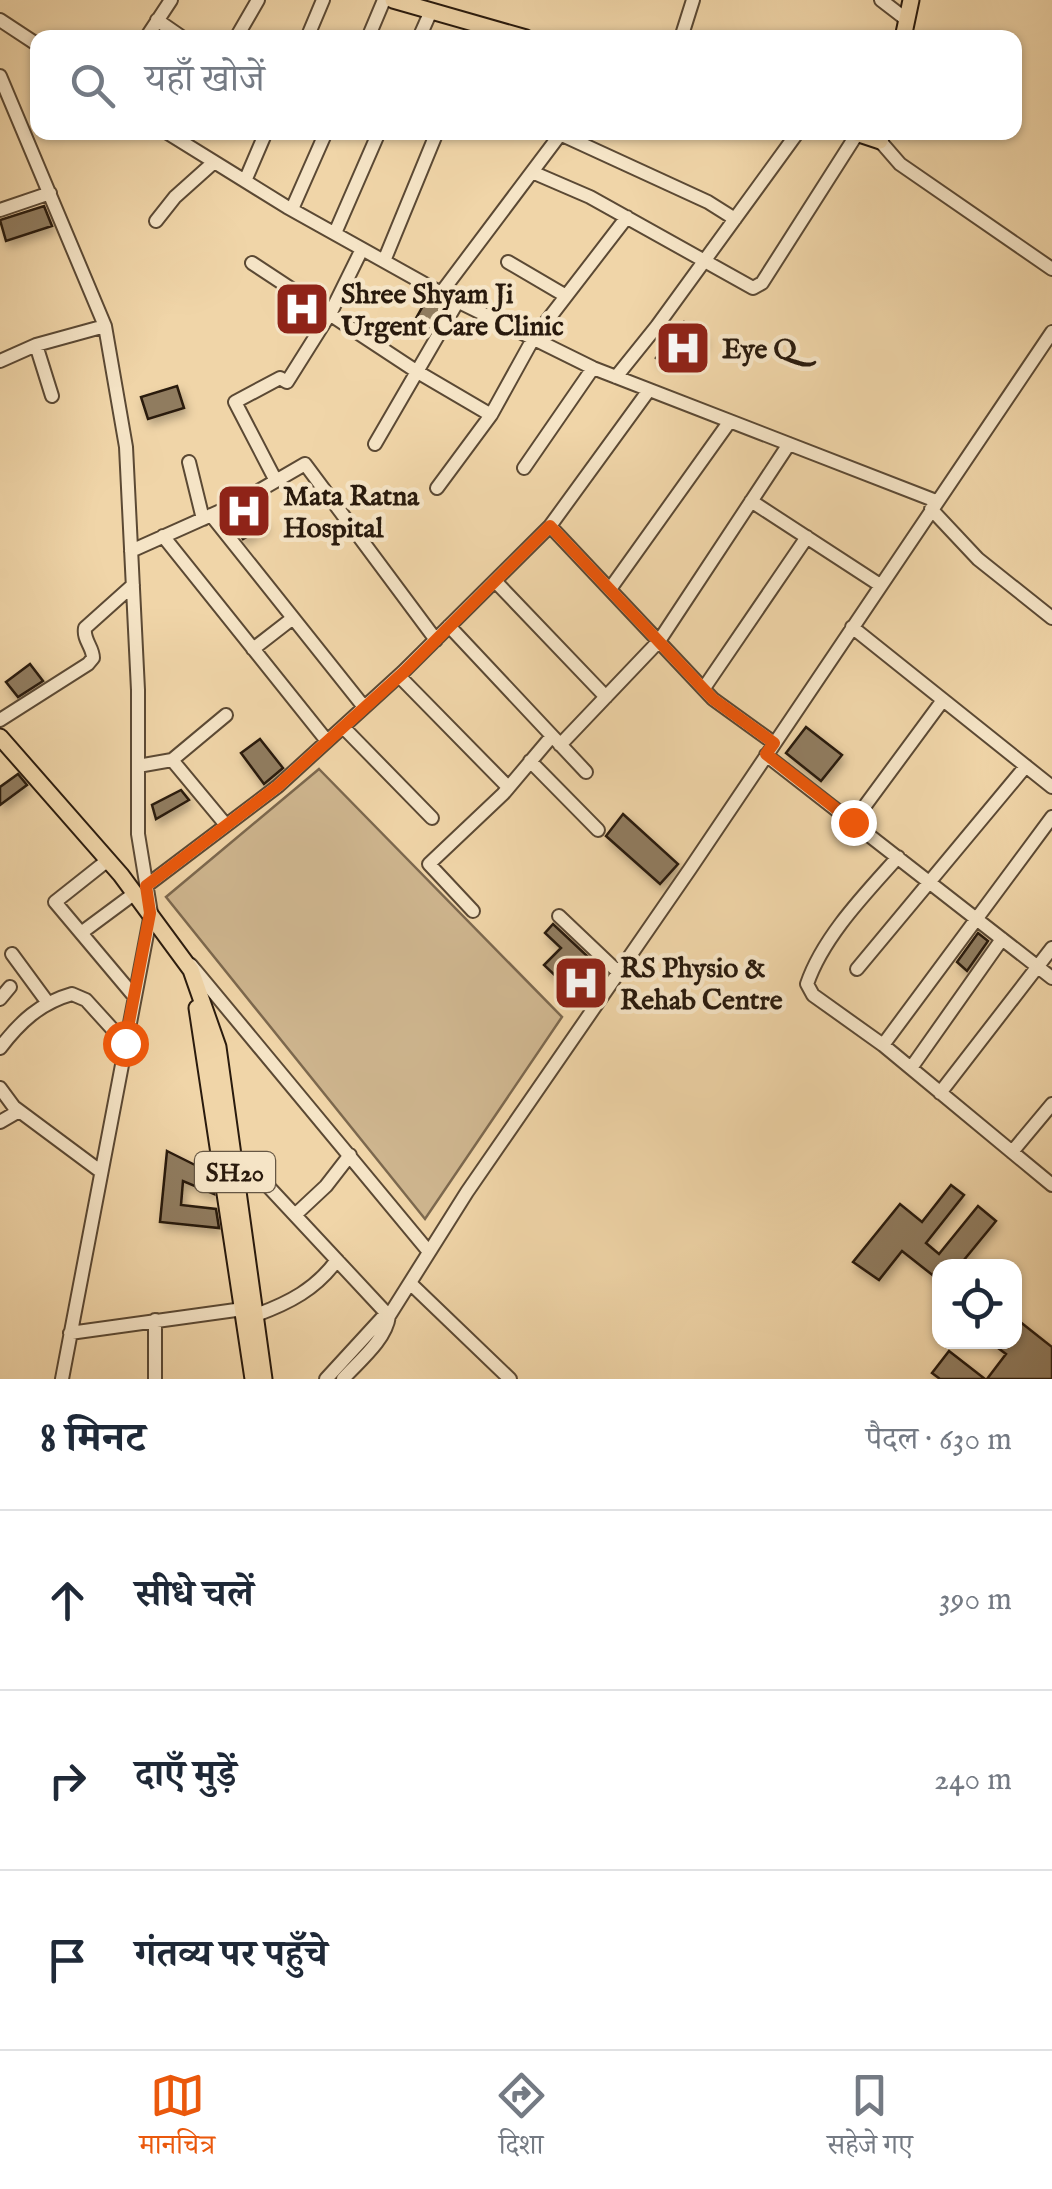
<!DOCTYPE html>
<html lang="hi">
<head>
<meta charset="utf-8">
<style>
  body { margin:0; font-family:"IM FELL English","Noto Serif Devanagari",serif; background:#f6f6f7; color:#1f2937 }
  .controls { position:absolute; right:30px; bottom:30px; display:grid; overflow:hidden; border-radius:20px; box-shadow:0 2px 8px #0004 }
  .controls button { width:90px; height:90px; display:grid; place-items:center; padding:0; border:0; border-bottom:2px solid #e0e1e3; background:#fff; color:#1f2937; font:50px sans-serif }
  .stop { position:absolute; width:30px; height:30px; margin:-22px; border:8px solid #ea580c; border-radius:50%; background:#fff }
  .stop.end { background:#ea580c; border-color:#fff; box-shadow:0 2px 10px #0008 }
  .list { margin:0; padding:0; list-style:none }
  h2 { display:flex; justify-content:space-between; align-items:center; height:130px; margin:0; padding:0 40px; font-size:42px }
  h2 small { font-size:32px; font-weight:400; color:#747a83 }
  .list li { display:grid; grid-template-columns:65px 1fr auto; gap:30px; align-items:center; box-sizing:border-box; height:180px; padding:0 40px; border-top:2px solid #e0e1e3 }
  .list b { display:block; font-size:38px; white-space:nowrap }
  .list em { font-size:32px; font-style:normal; color:#747a83 }
  .icon { flex:none; width:55px; height:55px; fill:none; stroke:currentColor; stroke-width:2; stroke-linecap:round; stroke-linejoin:round }
  .map { position:relative; flex:none; width:1052px; height:1379px; overflow:hidden }
  .search { position:absolute; background:#fff; box-shadow:0 2px 8px #0004; left:30px; right:30px; top:30px; height:110px; display:flex; align-items:center; gap:25px; box-sizing:border-box; padding:0 35px; border-radius:20px; color:#747a83; font-size:38px }
  .sheet { height:670px; background:#fff }
  nav { display:flex; justify-content:space-around; align-items:center; box-sizing:border-box; height:140px; border-top:2px solid #e0e1e3; background:#fff; font-size:28px; color:#747a83 }
  nav a { display:grid; justify-items:center; gap:5px }
  nav .on { color:#ea580c }
  .map>svg:first-child { display:block }
</style>
</head>
<body>
<div class="map">
<svg width="1052" height="1379" viewBox="0 0 1052 1379">
  <defs>
    <filter id="shadow"><feDropShadow dx="3" dy="5.5" stdDeviation="5" flood-color="#0004"/></filter>
  </defs>
  <rect width="100%" height="100%" fill="#f0d5a8"/>
  <filter id="stains"><feTurbulence type="fractalNoise" baseFrequency=".002" numOctaves="4"/><feColorMatrix values="0 0 0 0 .2 0 0 0 0 .09 0 0 0 0 .02 0 0 0 .5 -.17"/></filter>
  <radialGradient id="worn" r=".72"><stop offset=".6" stop-color="#630" stop-opacity="0"/><stop offset="1" stop-color="#630" stop-opacity=".3"/></radialGradient>
  <path fill="#ceb58e" stroke="#7c684e" stroke-width="2.5" d="M319,769L562,1017L425,1219L166,897Z"/>
  <path fill="#907b5e" stroke="#291a0d" stroke-width="2.5" filter="url(#shadow)" d="M44,206L52,226L6,241L0,220Z
    M428,297L444,306L430,329L415,320Z
    M684,322L705,339L685,364L673,354L664,364L656,358Z
    M177,386L184,408L148,419L141,397Z
    M253,505L266,526L243,539L230,518Z
    M30,664L43,681L18,697L6,682Z
    M806,727L842,755L821,781L786,753Z
    M260,739L283,768L264,784L241,753Z
    M18,774L27,785L0,805V787Z
    M181,790L189,800L156,819L152,805Z
    M623,814L678,864L660,884L606,836Z
    M553,924L602,970L590,980L595,985L581,1000L544,965L561,948L545,933Z
    M978,933L988,941L967,971L957,962Z
    M167,1151L211,1173L214,1194L183,1181L181,1205L216,1209L219,1228L160,1222Z
    M951,1185L964,1195L926,1243L939,1254L978,1206L996,1221L959,1266H940V1281L902,1251L879,1280L853,1262L900,1204L922,1222Z
    M1014,1317L1052,1347V1379H987L1006,1354L990,1342H1014Z
    M949,1351L985,1379H940L932,1373Z"/>
  <g fill="none" stroke-linecap="round" stroke-linejoin="round">
    <g stroke="#5b4934" stroke-width="16">
      <path id="minor" d="M881,0L907,20
        M0,20L38,45
        M157,20L183,38
        M146,38L171,0
        M236,38L258,0
        M307,38L323,0
        M368,38L384,0
        M419,38L431,11
        M681,38L693,0
        M0,76L105,326L126,447L138,690V834L151,913L62,1379
        M166,132L287,207L441,293L593,368L936,501
        M560,134L708,202L735,219
        M880,141L900,164L1052,269
        M532,172L590,197L753,288L762,283L857,134
        M245,181L266,132
        M292,209L326,132
        M0,210L50,193
        M156,221L175,197L213,163
        M335,233L379,132
        M384,261L437,132
        M508,262L566,296
        M252,263L416,371L491,415
        M441,293L562,132
        M36,345L52,396
        M0,361L36,345L105,326
        M616,377L657,326L798,132
        M375,444L458,301
        M189,462L203,519
        M524,468L593,368
        M276,481L235,402L280,378L287,382L331,312L362,249
        M437,488L491,415L533,339L627,217
        M751,501L880,585
        M931,509L978,559L1052,618
        M211,515L364,707
        M550,526L713,699L774,743
        M163,536L327,741
        M131,551L236,504L305,464L436,640
        M495,581L606,697
        M610,589L730,421
        M449,626L586,772
        M852,627L1052,787
        M253,649L293,618
        M399,676L508,787
        M704,688L807,537
        M0,720L88,664L93,658C93,647 83,640 85,628L133,585
        M343,727L432,818
        M560,745L659,641L789,444
        M766,755L1052,978
        M172,760L226,825
        M530,761L598,830
        M138,766L172,760L226,715
        M853,822L943,700
        M898,857C865,894 823,937 807,984L813,995L883,1045L1052,1185
        M108,860L55,902L134,996
        M146,886L278,786L403,672L550,526L649,390
        M473,911L429,864L503,794L552,736
        M559,916L618,972
        M81,933L135,893
        M12,954L48,1003
        M191,965L429,1252
        M857,969L1026,766
        M0,999L10,987
        M883,1045L1052,817
        M0,1048C20,1022 40,1003 72,994L86,1000L125,1043
        M911,1068L1002,939
        M0,1088L14,1107L100,1171
        M940,1093L1052,948
        M0,1122L19,1111
        M1012,1152L1052,1104
        M234,1163L251,1168L389,1316
        M295,1215L326,1186L350,1155
        M410,1283L510,1379
        M256,1315C289,1303 316,1289 337,1260
        M70,1333L243,1309
        M155,1379V1320
        M326,1379L382,1318L389,1316
        M343,1379C358,1362 386,1340 389,1316L467,1192L690,869L1052,332"/>
    </g>
    <g stroke="#291a0d" stroke-width="19">
      <path id="major" d="M393,0L526,38
        M903,38L911,0
        M853,132L880,141L882,132
        M0,737L121,875L191,970L218,1047L264,1379
        M197,1008L253,1379"/>
    </g>
    <use href="#minor" stroke="#f5e4c6" stroke-width="12"/>
    <use href="#major" stroke="#f0d5a8" stroke-width="15"/>
  </g>
  <g fill="none" stroke-linecap="round" stroke-linejoin="round">
    <path stroke="#ea580c" stroke-width="12" d="M125,1043L150,913L146,886L278,786L404,672L550,526L713,699L774,743L766,754L853,822"/>
  </g>
  <defs>
    <g id="hospital-square" transform="scale(2.875)"><rect x="-9" y="-9" width="18" height="18" rx="4" fill="#8f2418" stroke="#f5e4c6"/><path d="M-5-5h3v3.5h4V-5h3V5h-3V1.5h-4V5h-3Z" fill="#fff"/></g>
  </defs>
  <g fill-rule="evenodd">
    <use href="#hospital-square" x="302" y="309"/>
    <use href="#hospital-square" x="683" y="348"/>
    <use href="#hospital-square" x="244" y="511"/>
    <use href="#hospital-square" x="581" y="983"/>
  </g>
  <g text-anchor="middle" stroke-width="9" stroke-linejoin="round" paint-order="stroke">
    <rect fill="#f5e4c6" stroke="#665744" stroke-width="2.5" x="195" y="1152" width="80" height="40" rx="8"/>
    <g font-size="25" font-weight="bold" fill="#291a0d">
      <text x="235" y="1181">SH20</text>
    </g>
    <g font-size="28" font-weight="bold" fill="#291a0d" stroke="#f5e4c6" text-anchor="start">
      <text x="341" y="303">Shree Shyam Ji<tspan x="341" dy="32">Urgent Care Clinic</tspan></text>
      <text x="722" y="358">Eye Q</text>
      <text x="283" y="505">Mata Ratna<tspan x="283" dy="32">Hospital</tspan></text>
      <text x="620" y="977">RS Physio &amp;<tspan x="620" dy="32">Rehab Centre</tspan></text>
    </g>
  </g>
  <rect width="100%" height="100%" filter="url(#stains)"/>
  <rect width="100%" height="100%" fill="url(#worn)"/>
</svg>
<div class="controls">
<button><svg class="icon" aria-label="locate" viewBox="0 0 24 24"><circle cx="12" cy="12" r="6"/><path d="M12 2v4M12 18v4M2 12h4M18 12h4"/></svg></button>
</div>
<div class="stop" style="left:125px;top:1043px"></div>
<div class="stop end" style="left:853px;top:822px"></div>
<div class="search"><svg class="icon" aria-label="search" viewBox="0 0 24 24"><circle cx="10" cy="10" r="6"/><path d="M15 15l6 6"/></svg>यहाँ खोजें</div>
</div>
<section class="sheet">
<h2>8 मिनट<small>पैदल · 630 m</small></h2>
<ul class="list">
<li><svg class="icon" aria-label="ahead" viewBox="0 0 24 24"><path d="M12 20V5M6 11l6-6 6 6"/></svg><div><b>सीधे चलें</b></div><em>390 m</em></li>
<li><svg class="icon" aria-label="right" viewBox="0 0 24 24"><path d="M7 20v-9h11M14 6l5 5-5 5"/></svg><div><b>दाएँ मुड़ें</b></div><em>240 m</em></li>
<li><svg class="icon" aria-label="arrive" viewBox="0 0 24 24"><path d="M6 21V4h12l-3 4 3 4H6"/></svg><div><b>गंतव्य पर पहुँचे</b></div></li>
</ul>
</section>
<nav>
<a class="on"><svg class="icon" aria-label="map" viewBox="0 0 24 24"><path d="M3 6l6-2 6 2 6-2v14l-6 2-6-2-6 2zM9 4v14M15 6v14"/></svg>मानचित्र</a>
<a><svg class="icon" aria-label="directions" viewBox="0 0 24 24"><path d="M12 3l9 9-9 9-9-9zM9 14v-3h6M13 9l2 2-2 2"/></svg>दिशा</a>
<a><svg class="icon" aria-label="saved" viewBox="0 0 24 24"><path d="M7 4h10v16l-5-4-5 4z"/></svg>सहेजे गए</a>
</nav>
</body>
</html>
